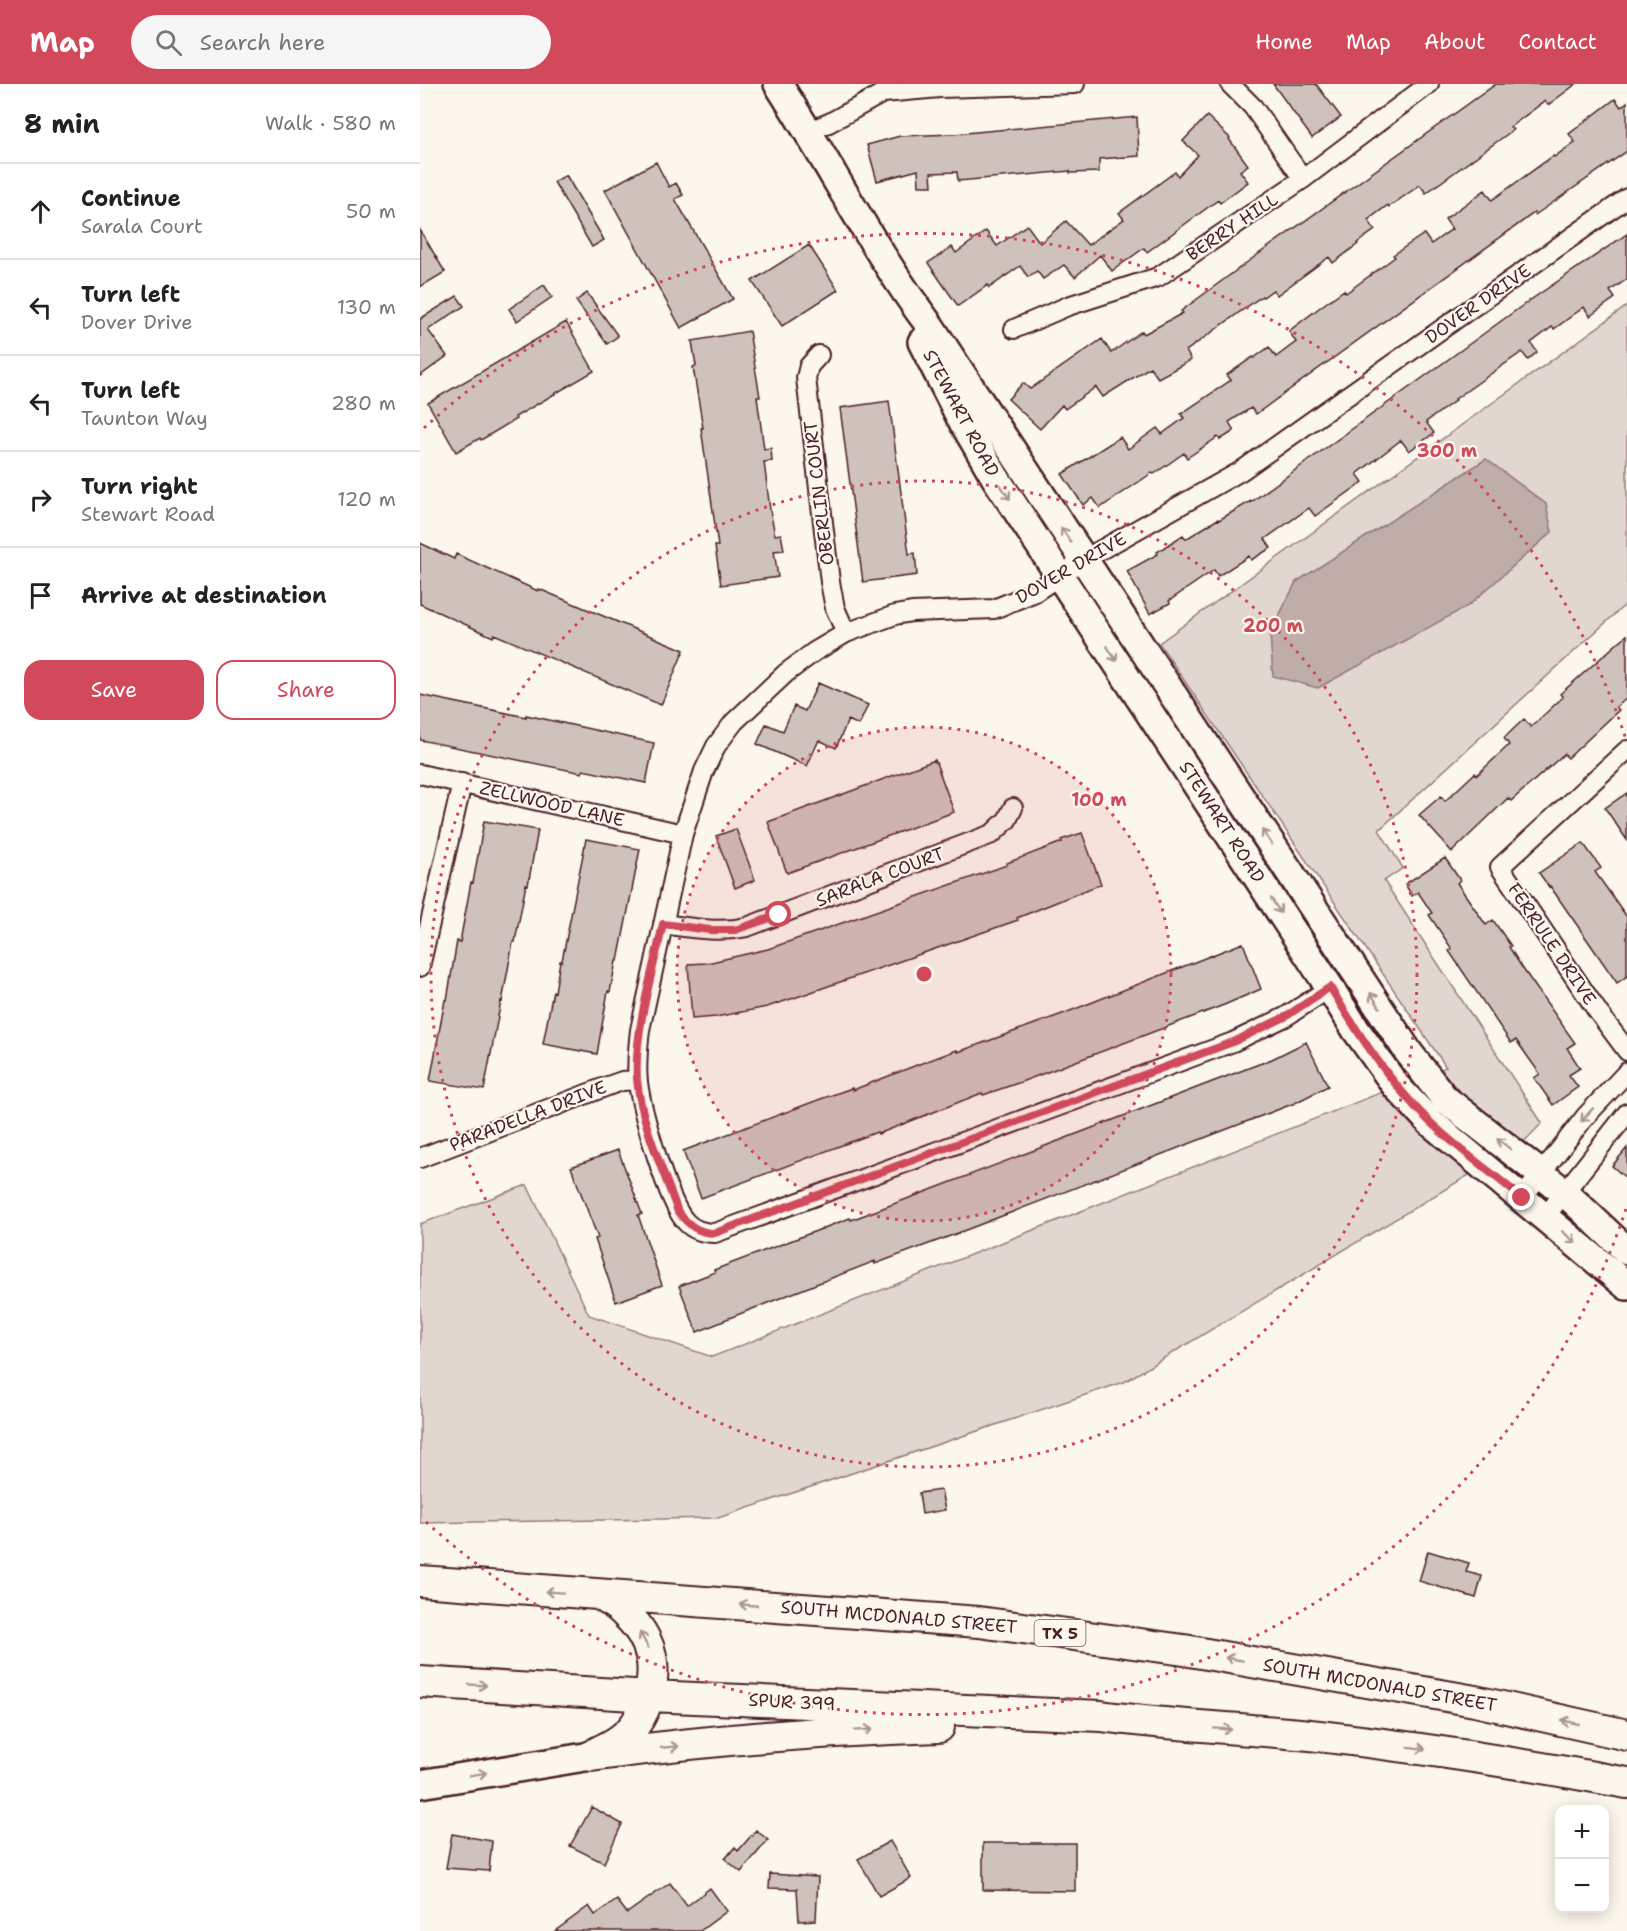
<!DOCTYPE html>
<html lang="en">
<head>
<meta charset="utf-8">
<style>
  body { margin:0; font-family:"Shantell Sans",sans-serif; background:#f6f6f6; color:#222 }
  .controls { position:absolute; right:18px; bottom:18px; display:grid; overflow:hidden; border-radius:12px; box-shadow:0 3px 15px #0003 }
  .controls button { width:54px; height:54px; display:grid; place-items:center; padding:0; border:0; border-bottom:2px solid #e0e0e0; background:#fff; color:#222; font:30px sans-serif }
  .stop { position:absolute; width:18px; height:18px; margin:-14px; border:4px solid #d1495b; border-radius:50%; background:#fff }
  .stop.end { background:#d1495b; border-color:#fff; box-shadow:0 2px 6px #0008 }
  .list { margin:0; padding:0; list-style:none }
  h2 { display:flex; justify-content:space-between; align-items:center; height:78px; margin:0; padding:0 24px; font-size:26px }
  h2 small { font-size:20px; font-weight:400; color:#767676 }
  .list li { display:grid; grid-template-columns:39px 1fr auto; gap:18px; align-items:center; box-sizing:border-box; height:96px; padding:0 24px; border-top:2px solid #e0e0e0 }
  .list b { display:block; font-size:22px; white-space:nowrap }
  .list p { margin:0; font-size:20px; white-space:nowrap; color:#767676 }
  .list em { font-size:20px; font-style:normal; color:#767676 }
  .actions { display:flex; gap:12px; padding:18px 24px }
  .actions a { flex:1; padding:14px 0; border:2px solid #d1495b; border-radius:18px; text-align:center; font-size:21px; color:#d1495b }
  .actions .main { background:#d1495b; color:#fff }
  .icon { flex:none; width:33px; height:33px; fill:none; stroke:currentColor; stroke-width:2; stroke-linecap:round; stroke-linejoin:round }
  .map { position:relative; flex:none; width:1207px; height:1847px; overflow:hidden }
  header { display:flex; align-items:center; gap:36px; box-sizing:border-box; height:84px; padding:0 30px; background:#d1495b; color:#fff }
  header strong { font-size:28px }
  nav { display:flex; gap:33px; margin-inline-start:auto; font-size:21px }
  .search { width:420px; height:54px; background:#f6f6f6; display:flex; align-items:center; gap:15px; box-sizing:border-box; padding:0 21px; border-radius:33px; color:#767676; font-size:22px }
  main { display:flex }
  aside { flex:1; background:#fff }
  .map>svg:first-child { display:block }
</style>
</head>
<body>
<header>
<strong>Map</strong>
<div class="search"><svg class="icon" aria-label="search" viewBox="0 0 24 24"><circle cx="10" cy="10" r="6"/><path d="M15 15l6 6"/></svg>Search here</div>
<nav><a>Home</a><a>Map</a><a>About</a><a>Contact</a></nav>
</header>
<main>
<aside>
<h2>8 min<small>Walk · 580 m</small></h2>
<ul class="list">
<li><svg class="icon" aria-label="ahead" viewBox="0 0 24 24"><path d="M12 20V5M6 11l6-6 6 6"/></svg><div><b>Continue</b><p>Sarala Court</p></div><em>50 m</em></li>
<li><svg class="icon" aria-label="left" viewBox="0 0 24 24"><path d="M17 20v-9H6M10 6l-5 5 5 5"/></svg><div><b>Turn left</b><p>Dover Drive</p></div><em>130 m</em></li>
<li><svg class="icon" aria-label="left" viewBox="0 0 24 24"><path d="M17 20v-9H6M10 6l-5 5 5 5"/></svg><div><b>Turn left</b><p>Taunton Way</p></div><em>280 m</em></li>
<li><svg class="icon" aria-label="right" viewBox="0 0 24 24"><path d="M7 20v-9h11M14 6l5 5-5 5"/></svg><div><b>Turn right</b><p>Stewart Road</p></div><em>120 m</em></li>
<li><svg class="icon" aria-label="arrive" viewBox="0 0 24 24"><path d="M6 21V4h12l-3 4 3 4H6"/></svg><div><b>Arrive at destination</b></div></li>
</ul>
<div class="actions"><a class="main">Save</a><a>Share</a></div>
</aside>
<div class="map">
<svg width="1207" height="1847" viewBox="0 0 1207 1847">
  <rect width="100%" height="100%" fill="#fbf7ec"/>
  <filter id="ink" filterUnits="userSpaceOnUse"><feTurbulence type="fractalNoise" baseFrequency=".0167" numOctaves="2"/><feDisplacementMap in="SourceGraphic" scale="12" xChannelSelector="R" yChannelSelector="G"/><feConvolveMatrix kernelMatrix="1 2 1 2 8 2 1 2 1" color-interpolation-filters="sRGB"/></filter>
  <g filter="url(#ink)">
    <path fill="#e2d7d0" stroke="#967b7e" stroke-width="1.5" d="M1207,222V519L959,746L983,784L964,797L1122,1039L1104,1058L704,1298L298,1434L0,1439V1140L107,1101L169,1231L292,1273L1026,983L739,559Z"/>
    <path fill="#bfadaa" stroke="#907477" stroke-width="1.5" d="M1066,375L1126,420L1132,448L1048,522L898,604L853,592L850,550L876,498Z"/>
    <path fill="#cfc2bc" stroke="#4a1f2b" stroke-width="1.5" d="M853,0H896L921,33L892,54Z
      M1076,0H1156L1128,21L1125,17L1090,43L1093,46L1006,109L1000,101L969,123L968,121L948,136L955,146L937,159L938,160L913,179L909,173L857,211L853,206L843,213L842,212L766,267L771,276L738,294L730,283L683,313L676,303L645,325L642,321L620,345L588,315L603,299L610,305L682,255L691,269L722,247L724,250L763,229L761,227L833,174Z
      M1195,15L1201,23L1207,18V67L1115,131L1114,129L836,330L831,324L809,338L814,347L800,356L798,353L767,374L764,369L734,390L732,389L680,424L673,414L663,421L642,390L700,353L708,365L737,344L742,350L764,334L761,330L811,296L807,291L833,273L834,274L849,263L856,273L876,258L869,247L907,218L924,206L926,209L975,173L973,171L1004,150L1011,160L1032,145L1025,135L1065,106L1072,116L1133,72L1134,73L1155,58L1149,50Z
      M787,32L810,54L809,55L828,81L820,87L828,98L800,119L798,116L727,168L724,164L692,187L680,171L655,193L644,181L623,195L617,187L608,193L600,182L569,204L568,201L538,222L508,179L532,163L536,169L566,147L577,162L607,141L620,159L646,137L668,161L704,135L699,129L755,88L758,92L778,71L763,57Z
      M717,33L719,72L679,75V88L650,89V87L538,97L537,88L511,89L512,102H499L498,86L457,97L447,61L480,52L534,50Z
      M236,78L249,103L256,99L263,111L255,115L313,215L261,244L185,106Z
      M146,91L184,156L172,163L134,98Z
      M0,146L25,188L0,203Z
      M1207,150V195L1190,207L1195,214L1170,232L1164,223L1134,245L1132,243L1111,259L1117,268L1108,276L1102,268L1035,315L1036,316L1006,338L1014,349L989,367L981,356L937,390L943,398L895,432L889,424L845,455L851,464L831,476L829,472L798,492L794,486L749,517L750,519L730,530L707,487L738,470L737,468L763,451L766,455L798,435L799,436L831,417V418L1106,219Z
      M389,161L418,206L362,242L332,197Z
      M124,201L132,213L97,237L89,225Z
      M167,209L198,252L187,260L156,217Z
      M37,212L44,222L8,246L27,272L0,292V235Z
      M146,238L174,287L95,333L96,335L61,356L60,354L36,368L8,319Z
      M329,247L340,313H337L344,365L351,364L352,377L344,378L350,426L355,451L361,450L364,466L354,467L358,493L301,501L295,462H298L281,344H283L273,283L276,282L272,257Z
      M469,317L489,470L495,469L497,491L443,498L420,324Z
      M0,459L34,475L36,470L118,507L119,505L264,566L241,621L74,550L73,553L0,520Z
      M1207,551V614L1196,623L1199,626L1148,674L1144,670L1091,717L1088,714L1032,768L999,731L1021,712L1025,717L1055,689L1057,691L1089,661L1084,654L1104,635L1111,643L1143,613L1140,610Z
      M398,599L448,621L439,641L428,636L416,664L399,656L387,682L337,660L346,640L363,647L374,622L385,627Z
      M0,611L106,633V631L234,659L226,699L163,686L162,689L0,656Z
      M515,676L534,728L367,789L348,738Z
      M1207,709V756L1185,724Z
      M64,737L118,746L108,801L106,800L95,858H93L82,918L81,917L64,1006L10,997L25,916H27L37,857L40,858L51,798L53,799Z
      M316,745L335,796L315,804L296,752Z
      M662,749L681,800L597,834L598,836L374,914L347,923L296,933L272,935L268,880L287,879L348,865L587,781V779L642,758L641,756Z
      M166,755L220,765L198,877H196L190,908L188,907L177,970L123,960L133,907L135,908L140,877H142Z
      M1163,759L1181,784L1175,788L1207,833V892L1197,899L1130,802L1129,803L1119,789Z
      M1025,774L1040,796L1037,799L1066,841L1073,836L1091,862L1089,863L1103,885L1155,959L1147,964L1160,984L1149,991L1158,1003L1133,1021L1114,994L1120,990L1096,956L1091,959L1029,867L1032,865L1009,831L1012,829L998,808L992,812L985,800Z
      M823,859L841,905L804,921L601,998L563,1011L562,1009L458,1050L457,1048L281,1114L263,1067L398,1016L432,1004L433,1006L502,979L537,966L538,968L645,929Z
      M886,958L908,1002L875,1019L525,1154L455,1180V1177L304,1236V1237L277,1248L259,1202L295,1188L294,1186L430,1134L431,1136L500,1110L852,975Z
      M1207,1064V1095L1192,1082Z
      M198,1066L222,1130L218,1131L242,1201L196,1218L175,1155L178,1154L151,1083Z
      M521,1406L525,1426L502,1430L499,1409Z
      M1008,1467L1049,1479L1046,1488L1062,1492L1056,1514L999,1497Z
      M172,1723L202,1740L184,1779L150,1762Z
      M336,1746L348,1756L321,1788L305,1775L315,1763L318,1767Z
      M32,1750L72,1757L69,1787L26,1784Z
      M470,1757L491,1794L459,1812L438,1775Z
      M563,1759H655V1807L563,1806Z
      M350,1790L398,1793L396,1836L379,1837L377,1805L349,1804Z
      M250,1799L267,1822L290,1804L307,1827L280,1847H135L169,1822L175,1831L197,1816L207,1829Z"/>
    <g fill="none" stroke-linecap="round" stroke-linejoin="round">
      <g stroke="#4a1f2b" stroke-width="22">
        <path id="street" d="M810,0L833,23L883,95
          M389,47L409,39L463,9L520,4L655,0
          M594,245L648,222L738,193L883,95L1009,0
          M399,271L389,282L386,294L410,498L415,524L426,549
          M1207,666L1080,783L1178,928L1207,967
          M0,690L263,750
          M243,840C272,844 299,849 327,843L572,750L587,736L593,724
          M0,883L42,699
          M910,904L865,933L813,958L295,1149C284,1149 274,1147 266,1138C248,1120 221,1025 218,998C216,981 218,963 220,946L263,750L284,687L296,662L314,638L366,589L394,568L426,549L475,531L492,528L574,525L615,508L663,476L821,387L1207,114
          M0,1074L185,1003L202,997L217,996
          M1102,1114L1165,1033L1207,988
          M1125,1133L1207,1029"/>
      </g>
      <g stroke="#4a1f2b" stroke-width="32">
        <path id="secondary" d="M358,0C410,80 453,166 510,242L989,969L1025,1015L1144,1108L1207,1167
          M502,258L540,333L575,393L910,904L936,946L976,1002L1010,1038L1207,1202
          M0,1700L171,1672"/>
      </g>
      <g stroke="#4a1f2b" stroke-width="34">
        <path id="primary" d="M0,1497L559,1538L764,1566L1055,1617L1207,1651
          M0,1598L230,1612L681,1632C754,1642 826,1644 899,1652C1003,1664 1105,1680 1207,1699
          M178,1668C186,1664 195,1660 202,1654C212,1647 219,1636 224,1625C240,1587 234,1556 204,1528C197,1521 188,1516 181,1511
          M171,1672C286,1656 403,1647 519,1643"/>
      </g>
      <use href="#street" stroke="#fbf7ec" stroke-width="18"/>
      <use href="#secondary" stroke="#fbf7ec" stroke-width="27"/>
      <use href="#primary" stroke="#fbf7ec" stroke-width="30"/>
    </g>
    <defs><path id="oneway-shaft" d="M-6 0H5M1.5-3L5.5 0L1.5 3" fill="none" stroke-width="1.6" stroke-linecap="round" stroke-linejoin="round" transform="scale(1.5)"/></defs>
    <g stroke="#ab9695">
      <use href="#oneway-shaft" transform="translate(585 408) rotate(56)"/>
      <use href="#oneway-shaft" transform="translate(646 451) rotate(-123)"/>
      <use href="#oneway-shaft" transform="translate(692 570) rotate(57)"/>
      <use href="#oneway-shaft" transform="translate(847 753) rotate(-124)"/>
      <use href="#oneway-shaft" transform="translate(856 822) rotate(57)"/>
      <use href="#oneway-shaft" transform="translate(955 916) rotate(-123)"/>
      <use href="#oneway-shaft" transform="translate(1167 1031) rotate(131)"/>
      <use href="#oneway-shaft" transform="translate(1084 1060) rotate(-142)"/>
      <use href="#oneway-shaft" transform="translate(1149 1153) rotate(40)"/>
      <use href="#oneway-shaft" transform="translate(134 1508) rotate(-176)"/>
      <use href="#oneway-shaft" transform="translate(328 1521) rotate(-176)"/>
      <use href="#oneway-shaft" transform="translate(224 1556) rotate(-118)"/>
      <use href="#oneway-shaft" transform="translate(814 1575) rotate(-170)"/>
      <use href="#oneway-shaft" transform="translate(58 1601) rotate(3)"/>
      <use href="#oneway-shaft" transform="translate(1150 1638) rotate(-167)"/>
      <use href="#oneway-shaft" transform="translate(803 1645) rotate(4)"/>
      <use href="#oneway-shaft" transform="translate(444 1646) rotate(-4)"/>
      <use href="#oneway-shaft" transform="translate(250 1663) rotate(-5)"/>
      <use href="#oneway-shaft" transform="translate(997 1664) rotate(7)"/>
      <use href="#oneway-shaft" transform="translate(58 1690) rotate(-9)"/>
    </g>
  </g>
  <g fill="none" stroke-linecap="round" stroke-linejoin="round" filter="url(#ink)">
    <path stroke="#d1495b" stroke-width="8" d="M359,831L315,846H290L243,840C233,887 214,947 217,995C221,1040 243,1085 258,1128C269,1141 277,1149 295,1149L813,958L865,933L910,903C939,951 969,998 1009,1037C1038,1065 1071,1088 1102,1114"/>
  </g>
  <circle cx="504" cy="890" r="247" fill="#d1495b" fill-opacity=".12"/>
  <g fill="none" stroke="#d1495b" stroke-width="3" stroke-dasharray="3 6">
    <circle cx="504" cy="890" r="247"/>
    <circle cx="504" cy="890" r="493"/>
    <path d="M1206 1125A740 740 0 0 1 4 1436M4 344A740 740 0 0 1 1206 655"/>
  </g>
  <g text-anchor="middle" stroke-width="4.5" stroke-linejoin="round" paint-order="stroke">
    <rect fill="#fbf7ec" stroke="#7f6065" stroke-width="1.5" x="614.5" y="1536" width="51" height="26" rx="4.5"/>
    <g font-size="16" font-weight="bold" fill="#4a1f2b">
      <text x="640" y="1555">TX 5</text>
    </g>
    <g font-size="18" fill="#4a1f2b" stroke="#fbf7ec">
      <text transform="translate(812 143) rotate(-34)" y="6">BERRY HILL</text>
      <text transform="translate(1058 220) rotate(-35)" y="6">DOVER DRIVE</text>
      <text transform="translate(541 329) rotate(62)" y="6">STEWART ROAD</text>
      <text transform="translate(399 409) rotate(-97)" y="6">OBERLIN COURT</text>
      <text transform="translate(651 484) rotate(-30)" y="6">DOVER DRIVE</text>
      <text transform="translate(132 720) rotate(13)" y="6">ZELLWOOD LANE</text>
      <text transform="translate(802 738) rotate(57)" y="6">STEWART ROAD</text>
      <text transform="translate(460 793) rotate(-21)" y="6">SARALA COURT</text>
      <text transform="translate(1132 860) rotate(56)" y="6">FERRULE DRIVE</text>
      <text transform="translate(108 1032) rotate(-21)" y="6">PARADELLA DRIVE</text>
      <text transform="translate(479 1533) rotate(5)" y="6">SOUTH MCDONALD STREET</text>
      <text transform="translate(960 1601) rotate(10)" y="6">SOUTH MCDONALD STREET</text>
      <text transform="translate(372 1618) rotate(3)" y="6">SPUR 399</text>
    </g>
  </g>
  <circle cx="504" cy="890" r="9" fill="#d1495b" stroke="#fbf7ec" stroke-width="3"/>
  <g font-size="18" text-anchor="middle" font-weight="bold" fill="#d1495b" stroke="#fbf7ec" stroke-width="4.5" stroke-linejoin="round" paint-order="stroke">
    <text x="1027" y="373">300 m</text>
    <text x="853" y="548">200 m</text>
    <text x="679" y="722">100 m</text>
  </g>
</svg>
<div class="controls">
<button>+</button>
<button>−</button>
</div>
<div class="stop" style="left:359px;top:831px"></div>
<div class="stop end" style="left:1102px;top:1114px"></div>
</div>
</main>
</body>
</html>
